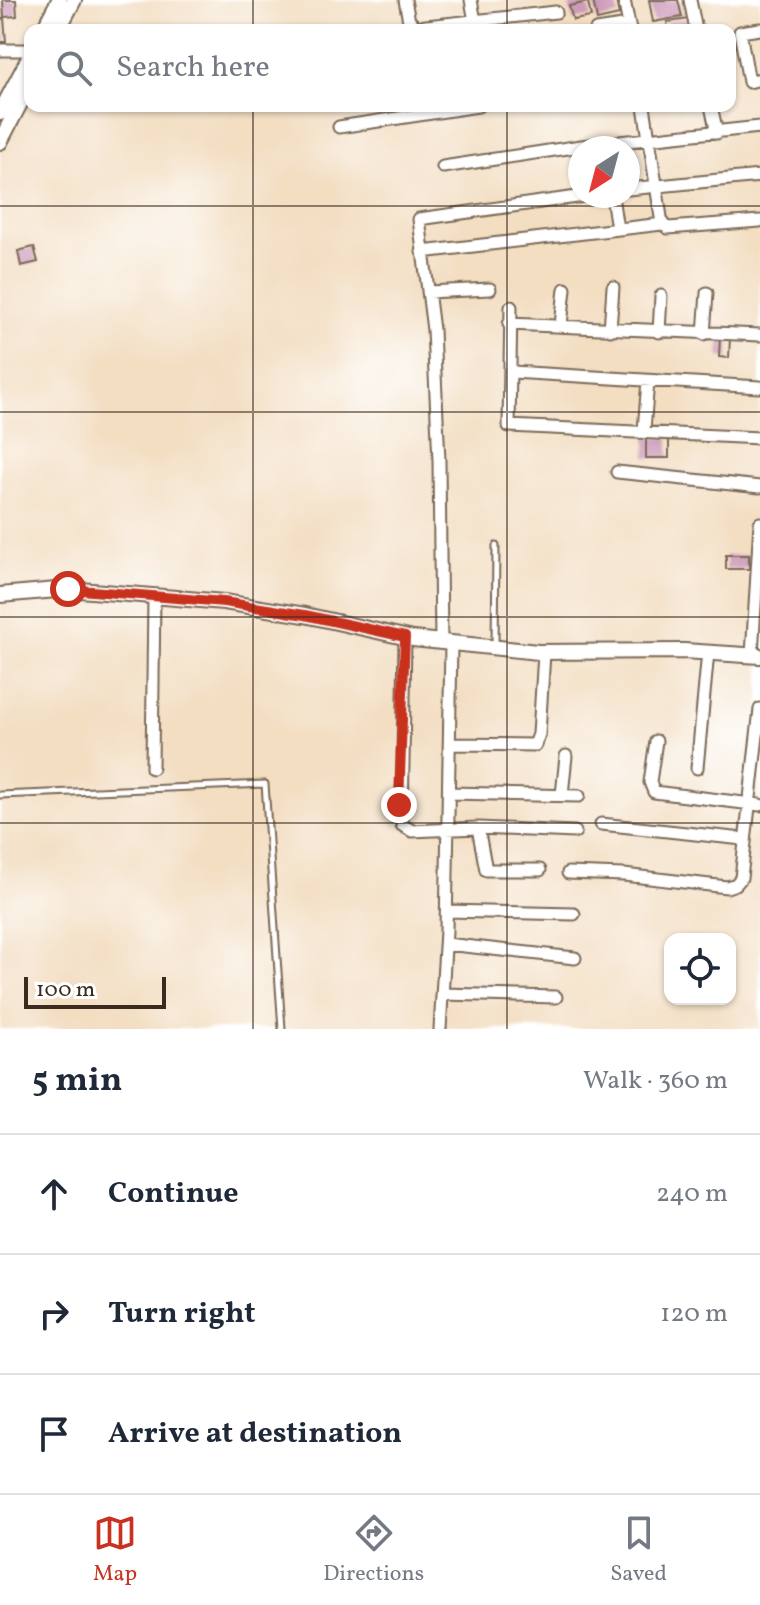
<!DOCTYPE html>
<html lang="en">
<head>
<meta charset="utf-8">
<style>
  body { margin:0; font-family:Vollkorn,serif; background:#f2f2f3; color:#1f2937 }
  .controls { position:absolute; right:24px; bottom:24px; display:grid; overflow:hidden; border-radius:16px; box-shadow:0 2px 6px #0004 }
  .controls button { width:72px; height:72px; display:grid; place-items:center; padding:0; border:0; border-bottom:2px solid #e0e1e3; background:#fff; color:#1f2937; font:40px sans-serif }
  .compass { position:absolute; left:568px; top:136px; width:72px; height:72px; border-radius:50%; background:#fff; box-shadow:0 2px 6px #0004; rotate:216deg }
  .scale { position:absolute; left:24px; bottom:20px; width:142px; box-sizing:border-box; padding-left:8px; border:4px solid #3b2a1e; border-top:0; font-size:22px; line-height:28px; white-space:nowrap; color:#3b2a1e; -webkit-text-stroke:6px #fff; paint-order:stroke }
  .stop { position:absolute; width:24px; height:24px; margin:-18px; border:6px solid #c8321e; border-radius:50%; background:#fff }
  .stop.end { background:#c8321e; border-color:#fff; box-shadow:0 2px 8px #0008 }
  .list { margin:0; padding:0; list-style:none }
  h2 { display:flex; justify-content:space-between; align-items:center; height:104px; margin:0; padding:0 32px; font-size:34px }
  h2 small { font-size:26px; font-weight:400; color:#747a83 }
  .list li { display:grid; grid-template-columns:52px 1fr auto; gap:24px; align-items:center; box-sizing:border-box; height:120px; padding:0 32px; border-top:2px solid #e0e1e3 }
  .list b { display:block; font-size:30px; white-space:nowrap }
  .list em { font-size:26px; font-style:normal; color:#747a83 }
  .icon { flex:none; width:44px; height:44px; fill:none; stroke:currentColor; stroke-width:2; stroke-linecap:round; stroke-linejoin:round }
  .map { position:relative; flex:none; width:760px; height:1029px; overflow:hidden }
  .search { position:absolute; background:#fff; box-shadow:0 2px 6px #0004; left:24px; right:24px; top:24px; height:88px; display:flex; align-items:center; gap:20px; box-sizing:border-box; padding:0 28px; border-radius:16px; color:#747a83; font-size:30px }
  .sheet { height:464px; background:#fff }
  nav { display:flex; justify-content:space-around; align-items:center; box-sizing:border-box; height:112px; border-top:2px solid #e0e1e3; background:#fff; font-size:22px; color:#747a83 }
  nav a { display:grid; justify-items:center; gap:4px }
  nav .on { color:#c8321e }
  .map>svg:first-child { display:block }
</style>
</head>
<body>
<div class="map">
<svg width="760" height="1029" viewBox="0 0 760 1029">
  <rect width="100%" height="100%" fill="#fff"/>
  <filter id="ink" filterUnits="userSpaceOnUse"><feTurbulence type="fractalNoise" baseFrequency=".0125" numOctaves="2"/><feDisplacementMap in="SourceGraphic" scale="16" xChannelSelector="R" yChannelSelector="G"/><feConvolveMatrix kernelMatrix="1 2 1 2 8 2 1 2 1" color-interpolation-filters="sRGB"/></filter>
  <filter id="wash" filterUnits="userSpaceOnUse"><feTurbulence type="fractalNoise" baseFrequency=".006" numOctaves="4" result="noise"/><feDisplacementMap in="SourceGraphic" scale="32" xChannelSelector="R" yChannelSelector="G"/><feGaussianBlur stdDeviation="1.8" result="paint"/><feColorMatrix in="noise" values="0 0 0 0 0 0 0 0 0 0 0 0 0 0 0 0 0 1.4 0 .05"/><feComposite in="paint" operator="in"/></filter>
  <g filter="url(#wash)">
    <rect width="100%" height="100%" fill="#f3dec2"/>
    <g id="blocks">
      <path fill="#cd9bb9" d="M3,0H16L17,16L4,17Z
        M593,0H616L619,15L597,20Z
        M649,0H678L682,17L653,22Z
        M588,2L591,17L573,20L569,6Z
        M4,18L6,42H0V19Z
        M689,19L691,30H668L667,22Z
        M504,22L505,30H485L484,25Z
        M34,247L38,262L21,266L18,251Z
        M720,336L730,337L729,358L719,357Z
        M646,438H669V458H646Z
        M726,555H749V569H726Z"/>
    </g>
  </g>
  <g filter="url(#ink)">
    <use href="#blocks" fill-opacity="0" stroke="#7b6957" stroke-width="2"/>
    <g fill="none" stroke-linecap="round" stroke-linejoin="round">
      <g stroke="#7b6957" stroke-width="9">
        <path id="service" d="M495,647L496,546
          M0,795L265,784L282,1029"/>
      </g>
      <g stroke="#7b6957" stroke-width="15">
        <path id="minor" d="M405,0L409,21L417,27L556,12
          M471,0L475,21
          M624,0L630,30
          M690,0L696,30
          M760,29L740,32L749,82L760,79
          M596,30L629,25
          M0,50H30
          M644,106L662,224L668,228L760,221
          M711,106L717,133
          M339,127L478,106
          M443,167L581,146L760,127
          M628,189L760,176
          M612,196L617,229
          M422,252L662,224
          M428,292L490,289
          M511,307L509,426L760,438
          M509,324L760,335
          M561,325L565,289
          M610,330L613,287
          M659,332L661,296
          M704,334L707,293
          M512,372L760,387
          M644,430L648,381
          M617,472L760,487
          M405,637L402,825L412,831L478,828L486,870H540
          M441,643L439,461L433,330L419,219L584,196
          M752,655L760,523
          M656,741L650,782L654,792L760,805
          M450,744L535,745L539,734L544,653
          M152,768L154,595
          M697,768L708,652
          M449,793L579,796
          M562,795L566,756
          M601,824L743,839
          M478,828L575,832
          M568,873L624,875L727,887L736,884L741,878L760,709
          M447,911L574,914
          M446,944L575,958
          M442,994L556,997
          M440,1029L446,931L451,644"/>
      </g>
      <g stroke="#7b6957" stroke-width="18">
        <path id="tertiary" d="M43,30L59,0
          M58,30L74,0
          M0,113L30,56
          M0,142L30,84
          M0,595L68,589L224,602L305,615L413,639L538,652L684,651L760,656"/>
      </g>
      <use href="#service" stroke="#fff" stroke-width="5"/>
      <use href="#minor" stroke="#fff" stroke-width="11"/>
      <use href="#tertiary" stroke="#fff" stroke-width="14"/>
    </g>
  </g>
  <g fill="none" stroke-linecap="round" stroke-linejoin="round" filter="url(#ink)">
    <path stroke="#c8321e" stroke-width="10" d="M68,589L224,602L305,615L405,637L399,805"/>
  </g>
  <path fill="none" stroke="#3b2a1e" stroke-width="2" stroke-opacity="0.55" d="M253,0V30M507,0V30M253,106V1029M507,106V1029M0,206H760M0,412H760M0,617H760M0,823H760"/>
</svg>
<div class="controls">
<button><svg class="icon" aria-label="locate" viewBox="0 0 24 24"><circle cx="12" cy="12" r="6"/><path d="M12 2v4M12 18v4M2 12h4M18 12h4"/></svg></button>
</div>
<svg class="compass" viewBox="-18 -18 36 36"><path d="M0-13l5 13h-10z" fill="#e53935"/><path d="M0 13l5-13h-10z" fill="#747a83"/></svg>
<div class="scale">100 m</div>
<div class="stop" style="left:68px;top:589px"></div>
<div class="stop end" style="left:399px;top:805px"></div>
<div class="search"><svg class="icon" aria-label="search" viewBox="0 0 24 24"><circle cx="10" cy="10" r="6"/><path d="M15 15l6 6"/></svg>Search here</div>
</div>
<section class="sheet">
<h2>5 min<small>Walk · 360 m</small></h2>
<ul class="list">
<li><svg class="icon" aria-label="ahead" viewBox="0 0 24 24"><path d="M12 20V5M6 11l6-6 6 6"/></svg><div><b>Continue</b></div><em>240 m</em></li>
<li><svg class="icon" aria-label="right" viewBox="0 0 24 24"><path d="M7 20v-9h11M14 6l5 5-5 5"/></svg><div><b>Turn right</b></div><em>120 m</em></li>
<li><svg class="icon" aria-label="arrive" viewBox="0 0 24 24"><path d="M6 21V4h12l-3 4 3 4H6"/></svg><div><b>Arrive at destination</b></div></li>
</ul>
</section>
<nav>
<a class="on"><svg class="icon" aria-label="map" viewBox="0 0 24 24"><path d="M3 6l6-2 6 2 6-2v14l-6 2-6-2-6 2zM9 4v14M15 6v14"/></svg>Map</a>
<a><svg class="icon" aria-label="directions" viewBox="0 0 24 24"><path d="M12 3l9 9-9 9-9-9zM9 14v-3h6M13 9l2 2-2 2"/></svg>Directions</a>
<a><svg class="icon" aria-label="saved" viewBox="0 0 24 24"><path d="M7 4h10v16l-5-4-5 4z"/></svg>Saved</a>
</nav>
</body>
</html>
